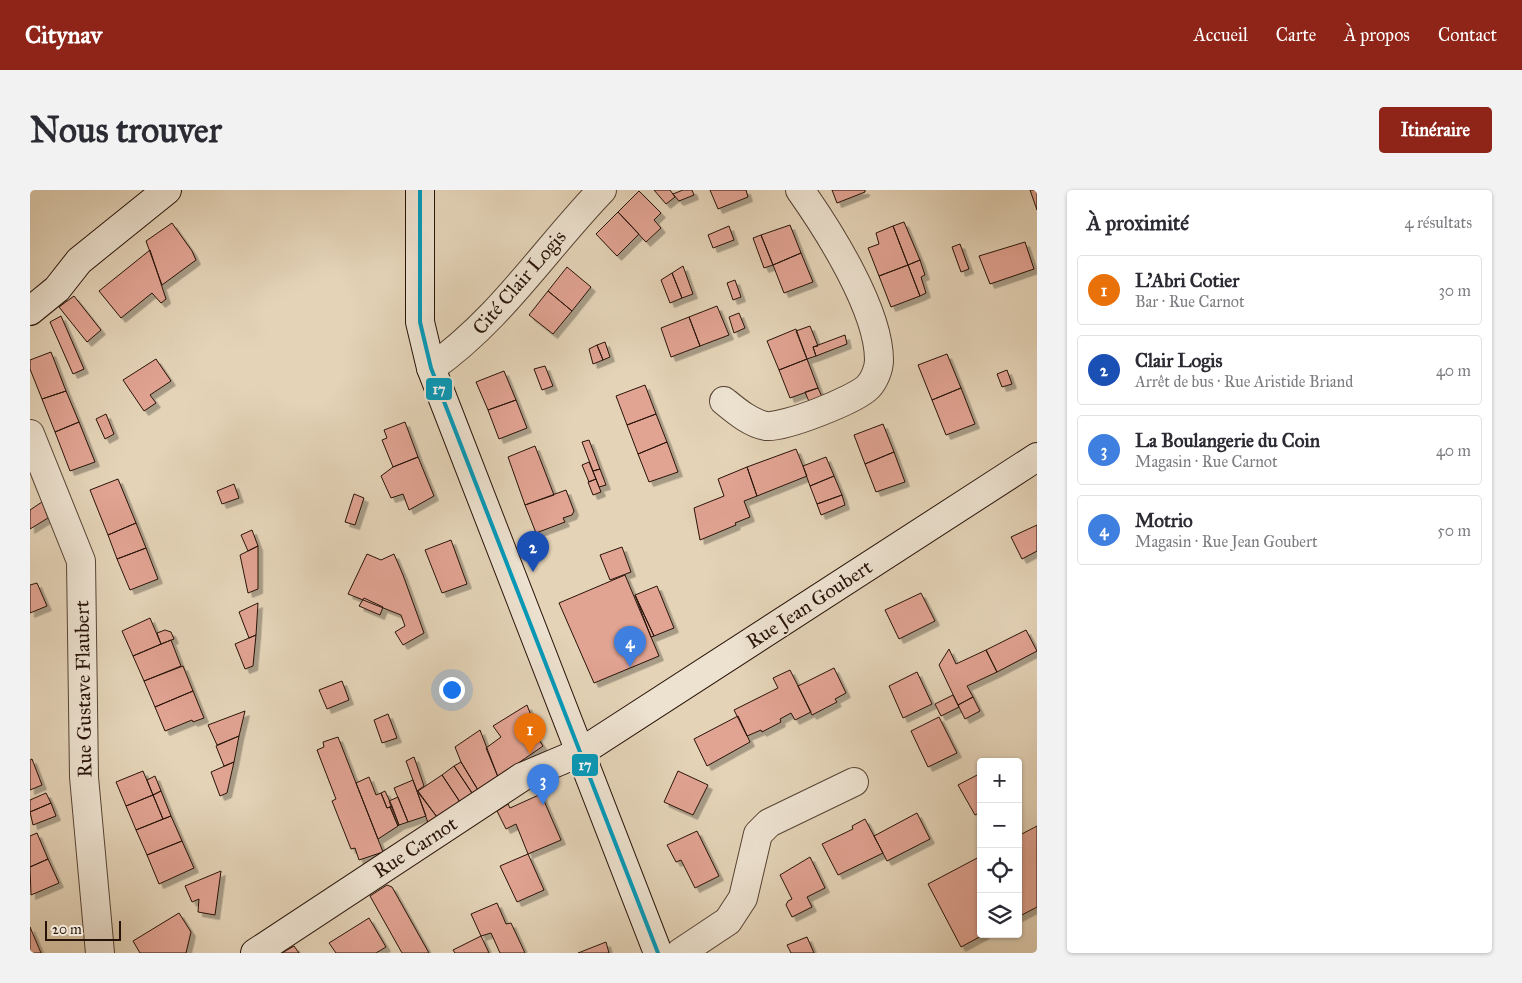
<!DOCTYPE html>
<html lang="fr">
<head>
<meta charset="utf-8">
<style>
  body { margin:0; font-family:"IM FELL Great Primer",serif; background:#f2f2f3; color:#2b2b33 }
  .controls { position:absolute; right:15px; bottom:15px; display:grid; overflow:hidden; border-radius:5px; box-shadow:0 1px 4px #0004 }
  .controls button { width:45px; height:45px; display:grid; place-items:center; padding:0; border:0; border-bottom:1px solid #e1e1e2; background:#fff; color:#2b2b33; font:25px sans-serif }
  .scale { position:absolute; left:15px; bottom:12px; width:76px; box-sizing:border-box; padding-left:5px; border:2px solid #281309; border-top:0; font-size:14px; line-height:18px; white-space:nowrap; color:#281309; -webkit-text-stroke:4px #ede2d0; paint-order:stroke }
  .you { position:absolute; left:421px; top:499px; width:18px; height:18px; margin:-12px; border:4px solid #fff; border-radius:50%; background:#1a73e8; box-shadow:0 0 0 8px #1a73e833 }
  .badge { display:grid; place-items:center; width:32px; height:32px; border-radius:50%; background:#8f2418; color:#fff; font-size:16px; font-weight:700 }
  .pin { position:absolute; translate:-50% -41px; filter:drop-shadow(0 1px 2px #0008) }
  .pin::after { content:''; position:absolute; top:26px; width:18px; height:15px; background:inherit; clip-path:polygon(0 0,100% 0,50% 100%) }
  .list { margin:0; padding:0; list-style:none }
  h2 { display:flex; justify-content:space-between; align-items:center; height:65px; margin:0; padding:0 20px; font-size:21px }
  h2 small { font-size:16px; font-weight:400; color:#7c7c81 }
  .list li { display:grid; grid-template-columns:32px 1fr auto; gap:15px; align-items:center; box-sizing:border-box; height:70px; margin:0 10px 10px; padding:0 10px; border:1px solid #e1e1e2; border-radius:5px }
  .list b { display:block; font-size:19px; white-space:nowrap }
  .list p { margin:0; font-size:16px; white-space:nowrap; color:#7c7c81 }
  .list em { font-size:16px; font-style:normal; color:#7c7c81 }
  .icon { flex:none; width:28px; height:28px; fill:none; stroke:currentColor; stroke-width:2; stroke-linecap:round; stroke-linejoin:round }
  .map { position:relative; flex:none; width:1007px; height:763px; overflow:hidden; border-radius:5px }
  header { display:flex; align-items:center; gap:30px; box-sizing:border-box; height:70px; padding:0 25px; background:#8f2418; color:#fff }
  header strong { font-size:24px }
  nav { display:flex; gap:28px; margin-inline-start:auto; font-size:18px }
  .intro { display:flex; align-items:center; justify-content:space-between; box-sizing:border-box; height:120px; padding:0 30px }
  h1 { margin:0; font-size:35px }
  .button { padding:12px 22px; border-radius:5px; background:#8f2418; color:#fff; font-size:18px; font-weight:700 }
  main { display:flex; gap:30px; padding:0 30px }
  aside { flex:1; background:#fff; border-radius:5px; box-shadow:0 1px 4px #0004 }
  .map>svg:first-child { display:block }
</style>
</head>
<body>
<header>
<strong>Citynav</strong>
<nav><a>Accueil</a><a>Carte</a><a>À propos</a><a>Contact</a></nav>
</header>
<div class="intro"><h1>Nous trouver</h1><a class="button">Itinéraire</a></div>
<main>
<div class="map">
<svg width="1007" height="763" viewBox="0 0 1007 763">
  <defs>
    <filter id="shadow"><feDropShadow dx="4.5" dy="4.5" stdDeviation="0" flood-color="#0004"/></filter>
  </defs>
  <rect width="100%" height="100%" fill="#e4d3b7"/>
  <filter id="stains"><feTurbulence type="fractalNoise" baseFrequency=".004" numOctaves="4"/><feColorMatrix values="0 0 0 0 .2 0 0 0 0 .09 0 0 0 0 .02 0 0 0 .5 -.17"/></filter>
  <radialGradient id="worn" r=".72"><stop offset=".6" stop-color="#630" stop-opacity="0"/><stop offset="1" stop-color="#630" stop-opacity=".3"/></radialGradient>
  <path fill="#e1a392" stroke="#281309" filter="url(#shadow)" d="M624,0H640L645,7L636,14Z
    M653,0H662L664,5L649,11L643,4Z
    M680,0H716L718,7L688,19Z
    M802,0H835V2L807,13Z
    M1000,0H1007V20Z
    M609,1L631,23L624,30L631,38L616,52L588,22Z
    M588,22L609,44L587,66L566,44Z
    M874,32L890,70L878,75L863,36Z
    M142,33L162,61L166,70L132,95L116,51Z
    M760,35L771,63L743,75L731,45Z
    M699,36L704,50L683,58L678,45Z
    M863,36L878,75L849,86L838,58L849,54L846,43Z
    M731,45L743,75L734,78L723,48Z
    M995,52L1004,79L960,94L949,66Z
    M930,54L939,79L931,82L922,57Z
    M120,60L136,109L131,113L122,103L91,128L69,101Z
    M771,63L783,92L754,103L743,75Z
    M890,70L895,85L891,87L896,103L890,106L878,75Z
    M878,75L890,106L861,117L849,86Z
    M653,76L663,104L652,108L642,83Z
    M537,77L561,97L542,121L518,101Z
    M642,83L652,108L640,113L631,90Z
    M705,90L711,107L703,110L697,93Z
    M518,101L542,121L523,144L499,125Z
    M44,106L71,140L57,152L29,117Z
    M687,116L699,145L670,156L659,127Z
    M709,123L715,138L704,143L699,127Z
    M31,126L54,179L43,184L20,132Z
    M659,127L670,156L641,167L631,138Z
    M780,136L788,156L783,157L786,166L777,169L766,141Z
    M766,139L777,169L749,180L737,151Z
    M815,145L817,154L786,166L783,157Z
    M575,152L580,167L573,170L567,155Z
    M567,155L573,170L563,174L559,159Z
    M21,162L36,201L12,209L0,179V170Z
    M917,164L931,198L902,210L888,175Z
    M126,169L141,191L120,205L126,213L114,221L93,190Z
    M777,169L788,198L760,208L749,180Z
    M515,176L523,196L512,200L504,179Z
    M977,180L982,194L972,197L967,184Z
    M474,181L486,210L458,220L446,192Z
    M615,195L626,224L597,235L586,206Z
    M788,198L793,209L780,214L775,202Z
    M931,198L945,234L916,245L902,210Z
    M36,201L49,232L25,242L12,209Z
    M486,210L497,238L469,249L458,220Z
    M76,224L84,244L75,249L66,229Z
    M626,224L637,252L608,264L597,235Z
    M49,232L65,272L40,281L25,242Z
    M375,232L388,267L363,277L352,250L357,248L354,240Z
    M853,234L864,262L835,274L824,245Z
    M559,250L570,279L563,281L552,252Z
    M637,252L648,282L619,292L608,264Z
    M505,256L524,305L495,315L478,267Z
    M766,259L777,286L727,306L717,277Z
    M864,262L875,292L846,302L835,274Z
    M388,267L404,306L379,320L373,304L361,308L351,286L363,277Z
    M796,267L804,286L780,296L773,276Z
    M559,272L566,289L559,292L552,275Z
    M717,277L727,306L714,311L720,327L705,333L706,335L670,350L664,318L694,306L688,289Z
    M570,279L576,295L569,297L563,281Z
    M804,286L812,305L787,314L780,296Z
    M88,289L106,333L78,345L60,300Z
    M566,289L571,302L563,305L558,292Z
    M204,294L209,308L192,314L187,301Z
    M536,300L544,321L542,325L533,328L535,332L506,343L495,315Z
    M324,304L334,308L325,335L315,332Z
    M812,305L815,315L791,325L787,314Z
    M12,312L18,328L0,339V320Z
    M106,333L116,358L87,369L78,345Z
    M1007,335V361L992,369L981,347Z
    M222,340L228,356L218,361L211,345Z
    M421,350L437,394L412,403L395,360Z
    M228,356V399L218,403L210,365Z
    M592,357L601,382L580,390L570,365Z
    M116,358L128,389L100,400L87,369Z
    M337,364L351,370L364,364L373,385L394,443L373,455L365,442L375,436L371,425L318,404Z
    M595,385L629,466L564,493L529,413Z
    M7,393L17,416L0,423V395Z
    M627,396L644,438L624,446L605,405Z
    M891,403L905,431L869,449L855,420Z
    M605,405L624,446L621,447Z
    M334,408L353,417L350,425L329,416Z
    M228,413L226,445L219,448L209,422Z
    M120,428L131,454L103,466L92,441Z
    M135,440L141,442L144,449L131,454L127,443Z
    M996,440L1007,461L967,482L956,460Z
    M226,445L223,476L215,479L205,454Z
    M141,450L151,476L114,491L103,466Z
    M919,459L926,474L956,460L967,482L937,496L943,507L928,515L909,475Z
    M153,476L163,501L125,517L114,491Z
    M804,478L816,503L805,509L807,512L782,525L768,496Z
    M760,480L781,522L765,530L761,523L750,529L751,532L732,542L731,540L717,546L704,520L748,498L743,488Z
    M887,482L902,514L873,528L859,496Z
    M312,491L319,510L297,519L289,500Z
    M163,501L174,528L163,532L162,530L135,541L125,517Z
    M923,505L929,517L911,526L905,514Z
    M943,507L950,521L935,529L928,515Z
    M497,515L502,528L497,532L513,556L468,587L456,558L471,547L463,536Z
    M215,521L209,546L187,555L178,535Z
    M358,524L367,548L352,553L344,530Z
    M708,526L720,552L677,576L664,549Z
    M909,527L927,563L898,577L881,541Z
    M450,540L468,587L448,600L431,572L425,557Z
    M209,546L204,572L194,576L186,556Z
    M308,547L353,662L329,670L325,658L321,659L302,611L306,609L287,560L294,557L293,552Z
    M384,567L394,596L387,601L376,571Z
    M2,569L12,595L0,600V570Z
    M204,572L197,603L190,606L181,582Z
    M431,572L448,600L442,603L424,576Z
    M424,576L442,603L430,612L412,585Z
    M113,581L123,605L96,616L86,592Z
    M648,581L678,595L663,625L634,612Z
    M951,583V622L945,625L928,595Z
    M412,585L430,612L407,627L388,601Z
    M125,586L131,601L123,605L117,590Z
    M339,587L346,605L351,603L357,618L360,617L368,636L348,649L326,593Z
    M383,590L396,626L378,632L364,598Z
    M131,601L141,626L133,629L123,605Z
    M355,601L362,616L357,618L351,603Z
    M387,601L407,627L398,633Z
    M16,603L21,613L0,622V610Z
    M511,604L531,650L498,664L486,634L476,639L467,621L478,614L480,618Z
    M123,605L133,629L106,640L96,616Z
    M368,607L378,632L369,635L359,611Z
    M21,613L26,626L3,635L0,622Z
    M362,616L369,635L368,636L360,617Z
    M887,623L900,649L857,671L844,646Z
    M141,626L152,651L117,665L106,640Z
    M835,629L853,663L808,685L792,654L823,639L822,636Z
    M1007,636V717L988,727V646Z
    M667,641L689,686L665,698L651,670L646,672L637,655Z
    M7,643L18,669L0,677V646Z
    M152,651L164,678L129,694L117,665Z
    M498,664L514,700L487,712L470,676Z
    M951,666V744H955L931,757L898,694Z
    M780,667L795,698L777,707L782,717L762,727L756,715L758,711L762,709L750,685Z
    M18,669L29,693L1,705L0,677Z
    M191,681L185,725L168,722L169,709L162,712L155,696Z
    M357,695L362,697L399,763H372L340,706Z
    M467,713L476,734L481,733L495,763H470L461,743L451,746L441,724Z
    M149,723L161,742L156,763H110L103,751Z
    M339,728L356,757L346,763H306L299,753Z
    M0,737L11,763H0Z
    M451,746L459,763H425L423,760Z
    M777,747L784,763H761L757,755Z
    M576,752L579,763H548Z
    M264,756L269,763H252Z"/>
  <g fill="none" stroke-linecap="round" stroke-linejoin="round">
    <g stroke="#574334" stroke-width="30">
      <path id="street" d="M401,178C469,131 515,59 572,0
        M694,211C705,220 720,233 736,236C754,238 825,210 838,197C844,191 849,179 849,170C849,120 799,41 770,0
        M0,244L51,371L54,587L70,763
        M650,763L698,731L713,708L728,644L739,633L824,592"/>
    </g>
    <g stroke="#281309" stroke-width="30">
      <path id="secondary" d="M390,0V132L401,178L628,763
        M0,121L27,99L49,71L137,0
        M225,763L492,587L551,562L1007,267"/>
    </g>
    <use href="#street" stroke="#ede2d0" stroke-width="28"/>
    <use href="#secondary" stroke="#ede2d0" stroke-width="28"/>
    <g stroke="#ede2d0" stroke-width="8">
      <path id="bus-1" d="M390,0V132L401,178L628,763"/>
    </g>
    <use href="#bus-1" stroke="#049aba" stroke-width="4"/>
  </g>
  <g text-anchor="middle" stroke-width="4" stroke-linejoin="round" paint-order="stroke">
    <g font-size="20" fill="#281309" stroke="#ede2d0">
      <text transform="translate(489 92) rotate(-49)" y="7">Cité Clair Logis</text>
      <text transform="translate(779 414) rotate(-33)" y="7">Rue Jean Goubert</text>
      <text transform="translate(53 499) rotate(-91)" y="7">Rue Gustave Flaubert</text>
      <text transform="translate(385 657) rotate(-33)" y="7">Rue Carnot</text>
    </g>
  </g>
  <g stroke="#ede2d0" stroke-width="2">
    <rect x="395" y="187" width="28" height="24" rx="5" fill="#049aba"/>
    <rect x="541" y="563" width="28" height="24" rx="5" fill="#049aba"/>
  </g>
  <g font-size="14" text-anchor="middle" font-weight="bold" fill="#fff">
    <text x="409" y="204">17</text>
    <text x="555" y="580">17</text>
  </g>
  <rect width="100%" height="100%" filter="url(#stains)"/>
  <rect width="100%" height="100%" fill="url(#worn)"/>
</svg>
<div class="controls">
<button>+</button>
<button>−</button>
<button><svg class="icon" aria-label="locate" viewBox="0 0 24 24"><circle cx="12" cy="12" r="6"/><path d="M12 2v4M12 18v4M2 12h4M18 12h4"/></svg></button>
<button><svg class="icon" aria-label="layers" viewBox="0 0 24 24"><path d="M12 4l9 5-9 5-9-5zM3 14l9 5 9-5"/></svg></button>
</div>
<div class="scale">20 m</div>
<div class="you"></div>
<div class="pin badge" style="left:500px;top:564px;background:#e8710a">1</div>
<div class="pin badge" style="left:503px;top:382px;background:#1a4fb4">2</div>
<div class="pin badge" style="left:513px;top:615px;background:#3f7fe0">3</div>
<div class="pin badge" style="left:600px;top:477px;background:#3f7fe0">4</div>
</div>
<aside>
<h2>À proximité<small>4 résultats</small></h2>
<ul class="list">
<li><span class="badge" style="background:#e8710a">1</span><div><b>L'Abri Cotier</b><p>Bar · Rue Carnot</p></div><em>30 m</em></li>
<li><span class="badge" style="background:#1a4fb4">2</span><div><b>Clair Logis</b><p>Arrêt de bus · Rue Aristide Briand</p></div><em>40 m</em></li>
<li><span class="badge" style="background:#3f7fe0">3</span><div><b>La Boulangerie du Coin</b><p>Magasin · Rue Carnot</p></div><em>40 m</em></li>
<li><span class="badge" style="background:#3f7fe0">4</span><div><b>Motrio</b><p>Magasin · Rue Jean Goubert</p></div><em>50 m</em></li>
</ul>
</aside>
</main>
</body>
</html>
